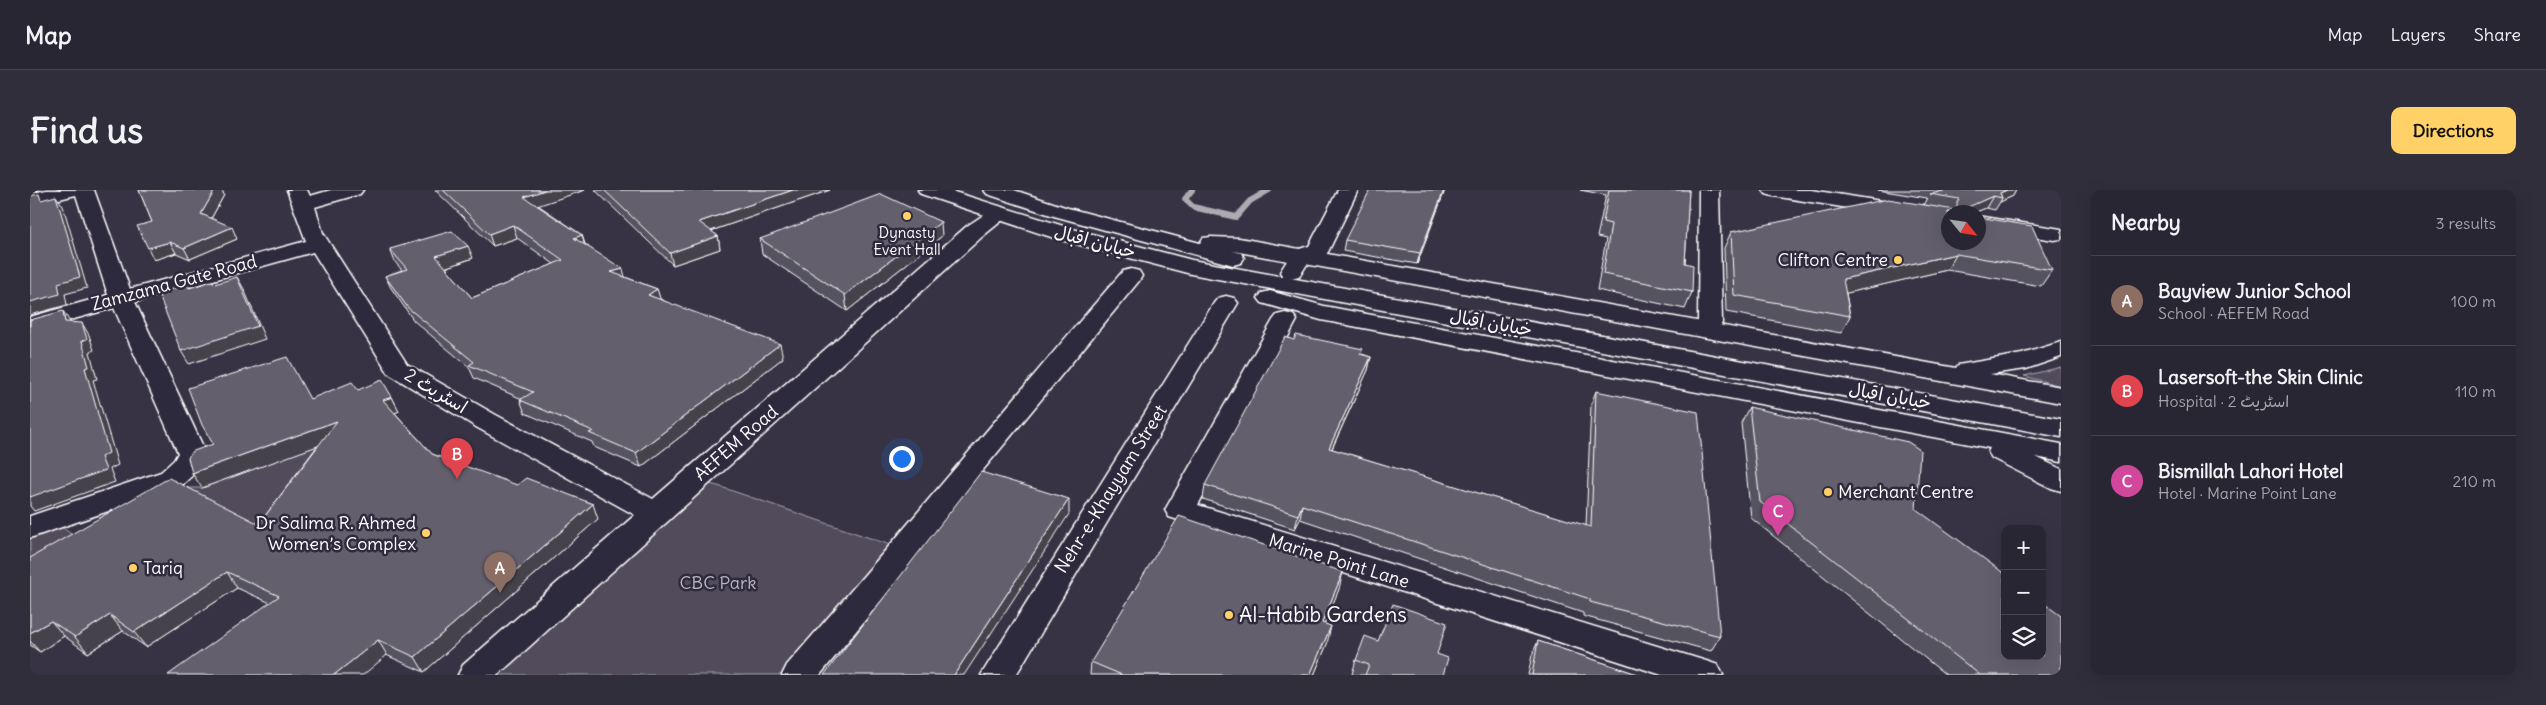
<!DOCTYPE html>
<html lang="en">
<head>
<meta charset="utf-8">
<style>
  body { margin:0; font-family:Delius,"Playpen Sans Arabic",sans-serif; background:#312e3c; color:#f1f3f6 }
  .controls { position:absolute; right:15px; bottom:15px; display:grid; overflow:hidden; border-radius:10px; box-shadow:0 5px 20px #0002 }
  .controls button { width:45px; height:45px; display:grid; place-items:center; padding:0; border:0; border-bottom:1px solid #45434f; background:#292634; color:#f1f3f6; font:25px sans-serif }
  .compass { position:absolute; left:1911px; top:15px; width:45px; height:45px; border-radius:50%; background:#292634; box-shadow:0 5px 20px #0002; rotate:120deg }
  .you { position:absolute; left:871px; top:268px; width:18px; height:18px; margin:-12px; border:4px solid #fff; border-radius:50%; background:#1a73e8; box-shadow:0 0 0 8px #1a73e833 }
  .badge { display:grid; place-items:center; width:32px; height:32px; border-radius:50%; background:#ffd166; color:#fff; font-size:16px; font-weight:700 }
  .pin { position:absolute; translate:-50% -41px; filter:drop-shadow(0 1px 2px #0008) }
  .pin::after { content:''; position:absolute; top:26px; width:18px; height:15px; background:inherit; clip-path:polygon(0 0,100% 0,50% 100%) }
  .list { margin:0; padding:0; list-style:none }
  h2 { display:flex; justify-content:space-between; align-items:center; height:65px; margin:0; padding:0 20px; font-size:21px }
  h2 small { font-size:16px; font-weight:400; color:#a5a5ac }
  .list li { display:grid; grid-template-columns:32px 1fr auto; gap:15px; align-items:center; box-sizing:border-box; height:90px; padding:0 20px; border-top:1px solid #45434f }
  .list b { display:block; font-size:19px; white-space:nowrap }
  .list p { margin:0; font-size:16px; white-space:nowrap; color:#a5a5ac }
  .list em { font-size:16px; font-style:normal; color:#a5a5ac }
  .icon { flex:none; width:28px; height:28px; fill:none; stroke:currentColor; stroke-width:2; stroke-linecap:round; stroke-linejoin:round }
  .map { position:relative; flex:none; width:2031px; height:485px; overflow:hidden; border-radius:10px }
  header { display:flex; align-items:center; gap:30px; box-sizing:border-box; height:70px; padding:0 25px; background:#292634; border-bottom:1px solid #45434f }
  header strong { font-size:24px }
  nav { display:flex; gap:28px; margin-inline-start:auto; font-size:18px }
  .intro { display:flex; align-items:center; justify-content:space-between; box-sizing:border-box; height:120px; padding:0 30px }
  h1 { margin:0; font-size:35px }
  .button { padding:12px 22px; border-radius:10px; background:#ffd166; color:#111; font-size:18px; font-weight:700 }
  main { display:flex; gap:30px; padding:0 30px }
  aside { flex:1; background:#292634; border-radius:10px; box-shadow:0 5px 20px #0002 }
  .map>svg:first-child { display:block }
</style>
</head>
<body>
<header>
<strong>Map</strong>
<nav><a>Map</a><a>Layers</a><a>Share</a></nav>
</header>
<div class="intro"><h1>Find us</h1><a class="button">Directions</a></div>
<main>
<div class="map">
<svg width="2031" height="485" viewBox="0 0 2031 485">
  <rect width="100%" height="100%" fill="#373345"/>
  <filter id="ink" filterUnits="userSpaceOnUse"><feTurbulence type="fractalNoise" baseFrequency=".02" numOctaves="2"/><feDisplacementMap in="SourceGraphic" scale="10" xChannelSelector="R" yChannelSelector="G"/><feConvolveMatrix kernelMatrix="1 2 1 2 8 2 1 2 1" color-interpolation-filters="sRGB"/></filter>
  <g filter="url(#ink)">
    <path fill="#514c5c" stroke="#a8a6ae" d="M2031,177V196L1994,186Z
      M271,242L317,254L245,340L150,303L160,298H172Z
      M664,290L688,296L875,360L769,485H447Z
      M29,335L45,347L0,391V346Z"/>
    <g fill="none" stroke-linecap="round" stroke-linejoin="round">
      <path stroke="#adabb2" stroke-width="6" d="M1162,0L1155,9L1163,17L1206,27L1220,11L1239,0"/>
      <g stroke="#fff" stroke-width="3">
        <path id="street" d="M16,0H64L100,99L276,51L257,0H277L280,6L301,0H333L330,4L285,17L293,43L377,174L466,225L623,309L937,36C950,28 962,16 977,20L980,24L953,46L468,485H428L433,475L605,325L446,237L359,184L283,62L105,112L176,263L166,282L151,296L0,348V326L131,282L144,270L148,263L84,118L0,141V127L78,105L46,5L0,16V4Z
          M1669,0H1689L1692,133L1689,138L1680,140L1671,138L1668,133Z
          M1733,0H1781L1921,22H1918V34L1743,6L1736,4Z
          M1948,26L2031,39V49L2024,50L1948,38Z
          M1101,79L1109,81L1112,86L1109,91L953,280L886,368L790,485H752L757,475C870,345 980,212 1093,81Z
          M1255,123L1263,125L1267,130L1168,315L1676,471L1688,475L1693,485H1632L1139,327L1135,320L1243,130L1247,125Z"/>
      </g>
      <g stroke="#fff" stroke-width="3">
        <path id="secondary" d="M1308,0H1328L1299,60L1296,65L1279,71L1269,87L1261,89L1253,87L1250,82L1263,61L1279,56Z
          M1196,106L1204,108L1208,113L986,485H951L1184,113L1188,108Z"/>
      </g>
      <g stroke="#fff" stroke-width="3">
        <path id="primary" d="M888,0H918L1043,39L1162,70L2031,229V247L1161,84L1027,49L891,4Z
          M954,0H984L1038,18L1170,53L1173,48L1181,47L1209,48L1926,178L1928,175L1992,164L2031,152V167L1996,179L1960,184L2031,197V213L1209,62L1202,61L1211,63L1214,68L1211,73L1203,75L1024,26L957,4Z
          M1240,101L1294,116L2031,254V272L2006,267L2031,279V301L2021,298L1962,268L1958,262L1960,258L1291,130L1232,113L1228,108L1232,103Z"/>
      </g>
      <use href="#street" fill="#2f2a3d" fill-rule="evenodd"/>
      <use href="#secondary" fill="#2f2a3d" fill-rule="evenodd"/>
      <use href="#primary" fill="#2f2a3d" fill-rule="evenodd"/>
    </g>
    <path fill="#55525e" stroke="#fff" d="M109,0H192L194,5L181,29L207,49L160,69L146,63L124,70L122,32Z
      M405,0H555L508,15L552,45L555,54L595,87L627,99L630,109L753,168L611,277L564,257L562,252L495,223L490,210L492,209L444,188L439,177L384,131L361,98L355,86L372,80L365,72L360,59L443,68L416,78L442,108L524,74L487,48L463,56Z
      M565,0H800L681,41L688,46L690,59L643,75Z
      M1415,0L1387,74L1313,61L1315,50Z
      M1550,0H1659L1655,73L1662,102L1655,119L1567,100L1576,49L1567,47L1576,5Z
      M1848,0H1986L1983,6L1970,12L1965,20L1956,18L1946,22H1918L2022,80L2011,96L1917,80L1816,103L1820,126L1811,143L1696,122L1694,58L1701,42L1893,15L1897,8Z
      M912,46L817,121L732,64L730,49Z
      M1332,164L1341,167L1338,180L1302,259L1556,336L1561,214L1566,201L1690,446L1681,461L1553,426V423L1270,329L1265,339L1173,309L1175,295Z
      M328,200L362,207L369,221L365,223L402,264L568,329L394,482L207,398L116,457L93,441L58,463L34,446L10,462L0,455V368L229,334L288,255L172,298L183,254L280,209Z
      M1719,217L1886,319L2031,485H1916L1721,328L1711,233Z
      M1309,399L1294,434L1297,454L1284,485H1060L1061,472Z
      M1348,451L1407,464L1413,485H1324L1322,484L1326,470Z
      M1508,451L1610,485H1498L1502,465Z"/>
    <path fill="#45424c" stroke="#fff" d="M0,0H9L0,2Z
      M185,0H192L194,5L177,36L171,24Z
      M515,0H555L498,19L494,7Z
      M763,0H800L672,44L669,32Z
      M1414,0H1415L1387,74L1390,63Z
      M1977,0H1986L1983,6L1970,12L1972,8L1970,3Z
      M26,6L33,16L57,98L35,104L37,115L0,125V112L28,93Z
      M1963,6L1956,18L1946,22H1926Z
      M911,32L912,46L817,121L815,105Z
      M483,35L487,48L463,56L459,44Z
      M202,37L207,49L160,69L154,58Z
      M552,45L555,57L544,48Z
      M688,46L690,59L643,75L640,63Z
      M140,52L146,63L124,70L118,58Z
      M438,56L443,68L411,79L406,66Z
      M1926,64L1917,80L1804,106L1813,89Z
      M593,79L596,91L581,82Z
      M207,87L214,99L235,149L159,174L151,161Z
      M627,99L631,111L618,105Z
      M33,121L40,132L43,143L35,132Z
      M52,133L59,145L64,160L60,162L67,189L63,190L88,275L80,279L85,292L4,321L0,316V307L71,267L55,178L52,151Z
      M750,154L753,168L611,277L606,263Z
      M1341,167L1338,180L1296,271L1299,258Z
      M362,207L369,221L361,225L353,210Z
      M307,231L315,246L172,298L162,283Z
      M1039,309V324L934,485H924Z
      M563,314L568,329L394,482L385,467Z
      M1272,315L1270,329L1265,339L1268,325Z
      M197,382L207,398L116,457L104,442Z
      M1313,382L1309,399L1288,450L1292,433Z
      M80,425L93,441L58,463L45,447Z
      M21,431L34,446L10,462L0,451V443Z
      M1301,436L1297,454L1284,485H1280Z
      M348,450L357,465L333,485H304Z"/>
    <path fill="#635f6d" stroke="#fff" d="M109,0H185L171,24L202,37L154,58L140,52L118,58L107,36L122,32Z
      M413,0H515L494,7L552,45L544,48L593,79L581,82L627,99L618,105L750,154L606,263L559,243L563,241L490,210L503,202L439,175L444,172L378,118L355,86L377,79L360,59L422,41L438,56L406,66L442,108L533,70L483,35L459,44Z
      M574,0H763L669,32L688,46L640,63Z
      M1340,0H1414L1390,63L1315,50Z
      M1579,0H1659L1655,73L1663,75L1662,102L1573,84L1581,34L1573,32Z
      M1918,0H1977L1970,3L1972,8L1963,6L1927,22V12L1929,9L1900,4Z
      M9,4L11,10L26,6L50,87L28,93L30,104L0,112V6Z
      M851,4L911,32L815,105L730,49Z
      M1858,9L1925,20L1920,22H1924H1918V52H1948V27L2002,36L2022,80L1926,64L1813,89L1820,126L1704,105L1701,42Z
      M207,87L228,136L151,161L128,103L157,95L159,98L182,91L185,94Z
      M33,121L35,132L52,133L57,149L52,151L59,177L55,178L79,263L71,267L76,280L0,307V130Z
      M1266,145L1333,159L1330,164L1341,167L1299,258L1561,337L1566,201L1668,222L1690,446L1560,412V409L1272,315L1268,325L1175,295L1255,147L1264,150Z
      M257,167L280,209L322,192L328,200L352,190L362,207L353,210L402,264L487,295L496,288L563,314L385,467L348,450L304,485H138L249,406L197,382L104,442L80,425L45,447L21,431L0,443V368L139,288L229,334L307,231L162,283L158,268L161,262L183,254L172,235L158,198Z
      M1719,217L1878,252L1890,260L1886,319L1975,384V466H2012V412L2031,426V485H1950L1730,312Z
      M951,282L1039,309L924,485H794Z
      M1149,326L1313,382L1292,433L1301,436L1280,485H1092L1061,472Z
      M1363,414L1417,433L1407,464L1418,468L1413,485H1335L1339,475L1326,470L1335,446L1348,451Z
      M1508,451L1610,485H1502Z"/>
  </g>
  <g fill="#ffd166" stroke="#2f2a3d" stroke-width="2">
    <circle cx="877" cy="26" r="5"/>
    <circle cx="1868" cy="70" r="5"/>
    <circle cx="1798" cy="302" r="5"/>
    <circle cx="396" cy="343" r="5"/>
    <circle cx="103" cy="378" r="5"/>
    <circle cx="1199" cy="425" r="5"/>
  </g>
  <g text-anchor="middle" stroke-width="5" stroke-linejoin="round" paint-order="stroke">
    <g font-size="15" fill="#fff" stroke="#2f2a3d">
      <text x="877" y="48">Dynasty<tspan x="877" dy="17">Event Hall</tspan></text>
    </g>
    <g font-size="18" fill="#fff" stroke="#2f2a3d">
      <text transform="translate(1065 52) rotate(15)" y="6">خیابان اقبال</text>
      <text transform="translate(144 93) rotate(-15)" y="6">Zamzama Gate Road</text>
      <text transform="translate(1461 133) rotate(10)" y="6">خیابان اقبال</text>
      <text transform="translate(406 201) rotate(31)" y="6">اسٹریٹ 2</text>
      <text transform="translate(1860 206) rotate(10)" y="6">خیابان اقبال</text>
      <text transform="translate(706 253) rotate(-41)" y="6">AEFEM Road</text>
      <text transform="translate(1081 299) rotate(-58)" y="6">Nehr-e-Khayyam Street</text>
      <text transform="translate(1309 371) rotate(17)" y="6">Marine Point Lane</text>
    </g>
    <g font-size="18" fill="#fff" stroke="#2f2a3d" text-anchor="end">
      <text x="1858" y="76">Clifton Centre</text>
      <text x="1808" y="308" text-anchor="start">Merchant Centre</text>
      <text x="386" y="339">Dr Salima R. Ahmed<tspan x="386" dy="21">Women’s Complex</tspan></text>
      <text x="113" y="384" text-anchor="start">Tariq</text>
    </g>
    <g font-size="18" fill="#b9b7be" stroke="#2f2a3d">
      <text x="688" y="399">CBC Park</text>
    </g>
    <g font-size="21" fill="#fff" stroke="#2f2a3d" text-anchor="start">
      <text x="1209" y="432">Al-Habib Gardens</text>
    </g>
  </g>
</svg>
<div class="controls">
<button>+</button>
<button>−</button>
<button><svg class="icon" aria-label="layers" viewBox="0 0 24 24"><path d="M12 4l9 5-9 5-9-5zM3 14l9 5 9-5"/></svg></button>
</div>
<svg class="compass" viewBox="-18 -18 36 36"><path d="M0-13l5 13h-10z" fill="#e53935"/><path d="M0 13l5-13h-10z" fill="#a5a5ac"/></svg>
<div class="you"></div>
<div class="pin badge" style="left:470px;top:403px;background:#8d6e63">A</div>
<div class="pin badge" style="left:427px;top:289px;background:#e0444e">B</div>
<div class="pin badge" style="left:1748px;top:346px;background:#d1479c">C</div>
</div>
<aside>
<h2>Nearby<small>3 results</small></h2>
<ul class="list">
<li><span class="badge" style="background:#8d6e63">A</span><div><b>Bayview Junior School</b><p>School · AEFEM Road</p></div><em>100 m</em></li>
<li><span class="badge" style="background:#e0444e">B</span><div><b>Lasersoft-the Skin Clinic</b><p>Hospital · اسٹریٹ 2</p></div><em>110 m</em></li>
<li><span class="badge" style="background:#d1479c">C</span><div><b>Bismillah Lahori Hotel</b><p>Hotel · Marine Point Lane</p></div><em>210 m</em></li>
</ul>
</aside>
</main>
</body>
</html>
